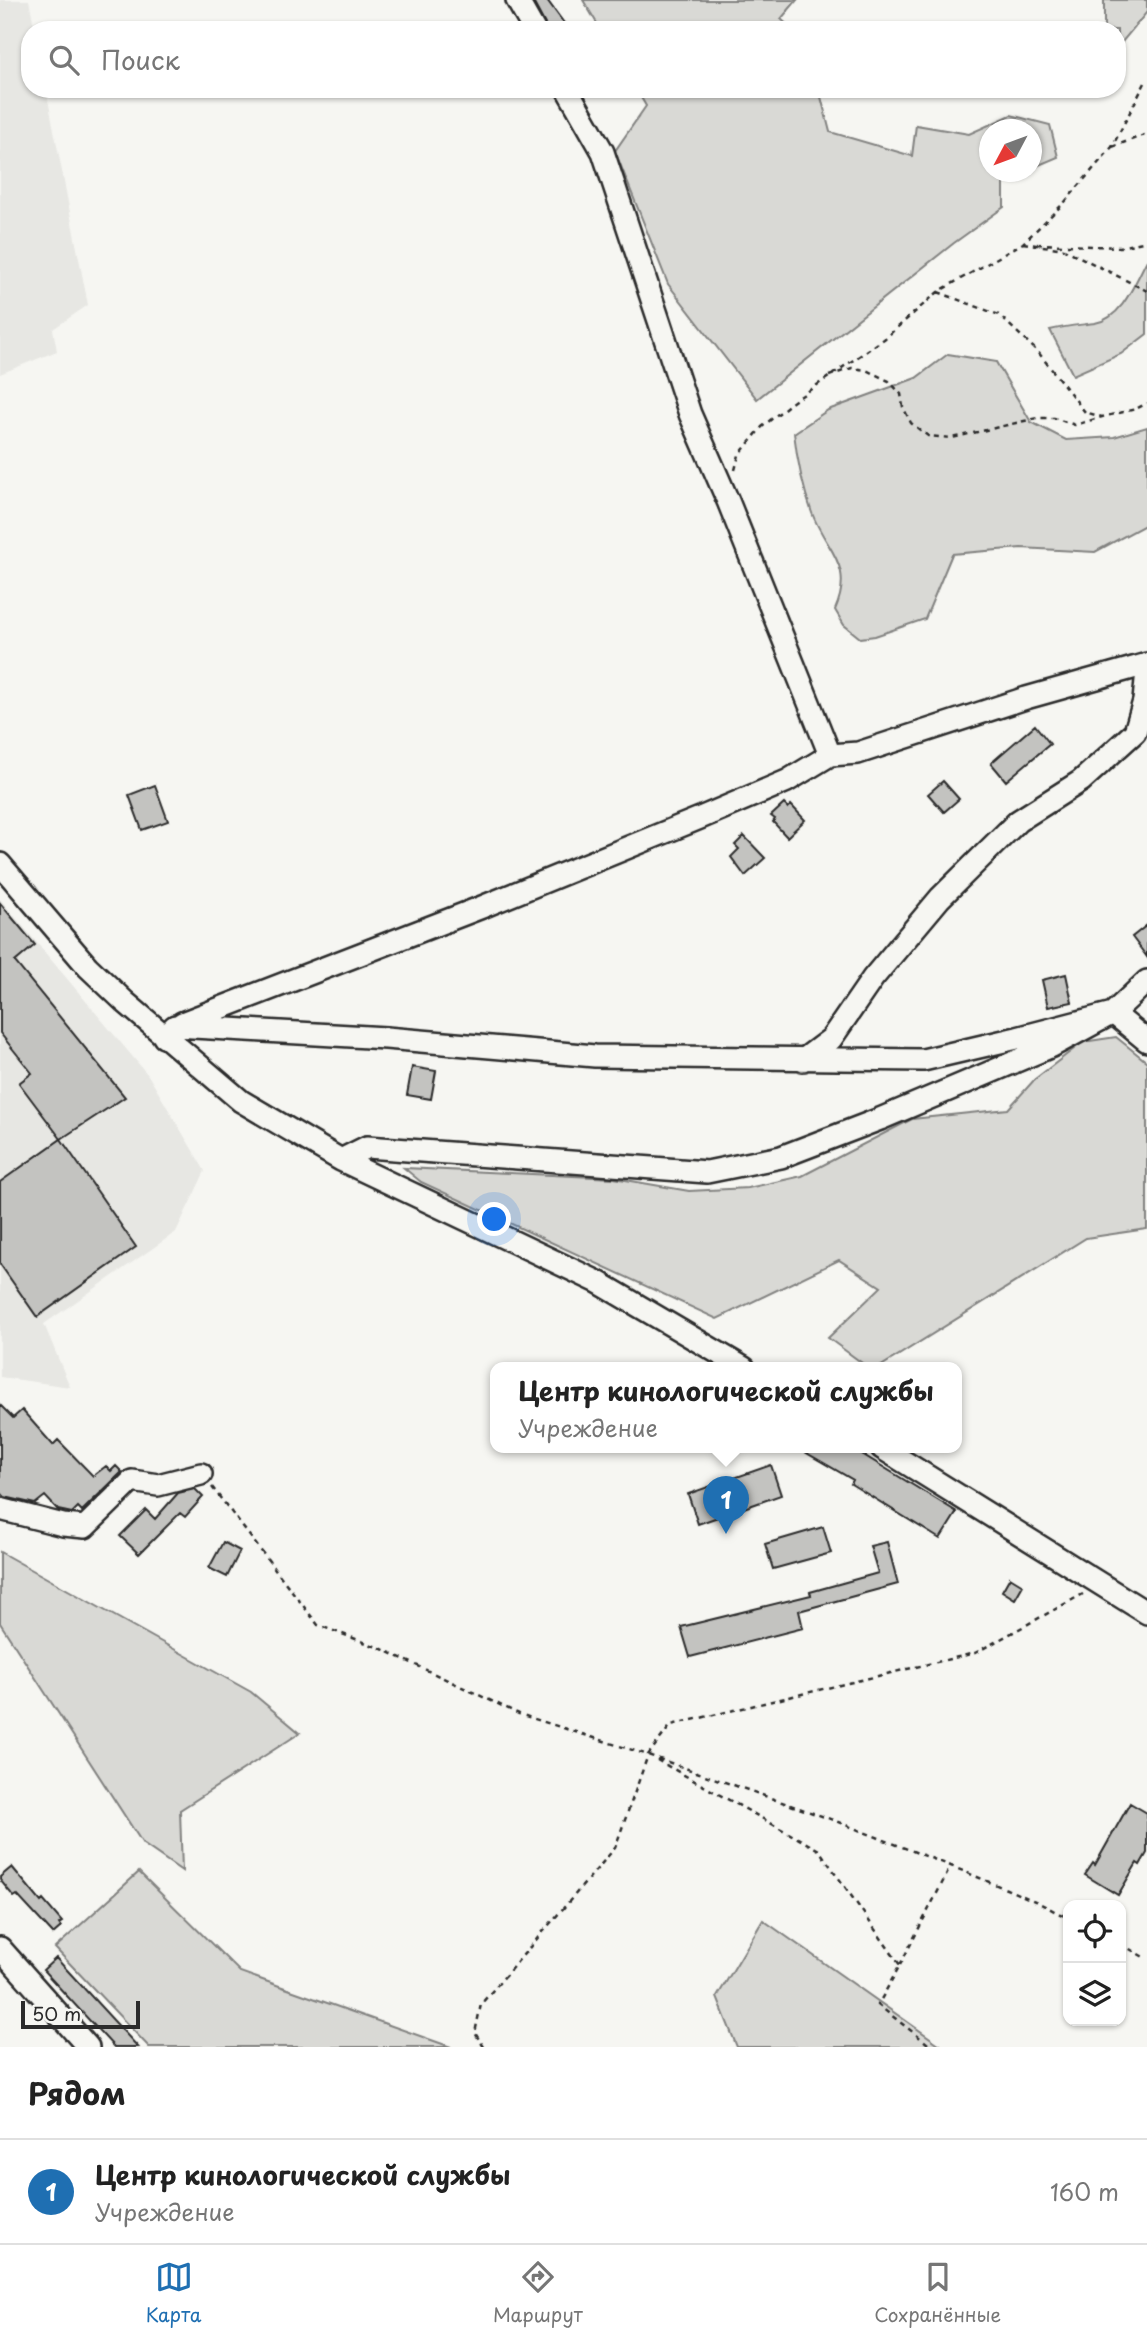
<!DOCTYPE html>
<html lang="ru">
<head>
<meta charset="utf-8">
<style>
  body { margin:0; font-family:"Playpen Sans",sans-serif; background:#f2f2f2; color:#222 }
  .controls { position:absolute; right:21px; bottom:21px; display:grid; overflow:hidden; border-radius:14px; box-shadow:0 2px 5px #0004 }
  .controls button { width:63px; height:63px; display:grid; place-items:center; padding:0; border:0; border-bottom:2px solid #e0e0e0; background:#fff; color:#222; font:35px sans-serif }
  .compass { position:absolute; left:979px; top:119px; width:63px; height:63px; border-radius:50%; background:#fff; box-shadow:0 2px 5px #0004; rotate:229deg }
  .scale { position:absolute; left:21px; bottom:18px; width:119px; box-sizing:border-box; padding-left:7px; border:4px solid #2b2b2b; border-top:0; font-size:19px; line-height:24px; white-space:nowrap; color:#2b2b2b; -webkit-text-stroke:5px #f6f6f2; paint-order:stroke }
  .you { position:absolute; left:495px; top:1220px; width:24px; height:24px; margin:-18px; border:5px solid #fff; border-radius:50%; background:#1a73e8; box-shadow:0 0 0 10px #1a73e833 }
  .badge { display:grid; place-items:center; width:46px; height:46px; border-radius:50%; background:#1f6fb2; color:#fff; font-size:23px; font-weight:700 }
  .pin { position:absolute; translate:-50% -58px; filter:drop-shadow(0 2px 4px #0008) }
  .pin::after { content:''; position:absolute; top:37px; width:24px; height:21px; background:inherit; clip-path:polygon(0 0,100% 0,50% 100%) }
  .popup { position:absolute; left:490px; top:1362px; width:472px; height:91px; box-sizing:border-box; display:grid; place-content:center; border-radius:14px; background:#fff; filter:drop-shadow(0 2px 5px #0005); font-size:23px; white-space:nowrap; color:#767676 }
  .popup b { font-size:26px; color:#222 }
  .popup::after { content:''; position:absolute; left:50%; top:100%; margin-left:-14px; border:14px solid transparent; border-top-color:#fff }
  .list { margin:0; padding:0; list-style:none }
  h2 { display:flex; justify-content:space-between; align-items:center; height:91px; margin:0; padding:0 28px; font-size:30px }
  h2 small { font-size:23px; font-weight:400; color:#767676 }
  .list li { display:grid; grid-template-columns:46px 1fr auto; gap:21px; align-items:center; box-sizing:border-box; height:105px; padding:0 28px; border-top:2px solid #e0e0e0 }
  .list b { display:block; font-size:26px; white-space:nowrap }
  .list p { margin:0; font-size:23px; white-space:nowrap; color:#767676 }
  .list em { font-size:23px; font-style:normal; color:#767676 }
  .icon { flex:none; width:38px; height:38px; fill:none; stroke:currentColor; stroke-width:2; stroke-linecap:round; stroke-linejoin:round }
  .map { position:relative; flex:none; width:1147px; height:2047px; overflow:hidden }
  .search { position:absolute; background:#fff; box-shadow:0 2px 5px #0004; left:21px; right:21px; top:21px; height:77px; display:flex; align-items:center; gap:18px; box-sizing:border-box; padding:0 24px; border-radius:28px; color:#767676; font-size:26px }
  .sheet { height:196px; background:#fff }
  nav { display:flex; justify-content:space-around; align-items:center; box-sizing:border-box; height:98px; border-top:2px solid #e0e0e0; background:#fff; font-size:19px; color:#767676 }
  nav a { display:grid; justify-items:center; gap:4px }
  nav .on { color:#1f6fb2 }
  .map>svg:first-child { display:block }
</style>
</head>
<body>
<div class="map">
<svg width="1147" height="2047" viewBox="0 0 1147 2047">
  <rect width="100%" height="100%" fill="#f6f6f2"/>
  <filter id="ink" filterUnits="userSpaceOnUse"><feTurbulence type="fractalNoise" baseFrequency=".0143" numOctaves="2"/><feDisplacementMap in="SourceGraphic" scale="14" xChannelSelector="R" yChannelSelector="G"/><feConvolveMatrix kernelMatrix="1 2 1 2 8 2 1 2 1" color-interpolation-filters="sRGB"/></filter>
  <g filter="url(#ink)">
    <path fill="#e7e7e3" d="M0,0H29L35,30H30V89H46L88,305L53,329L57,351L0,374Z
      M0,899L148,1075L205,1171L176,1232L44,1324L70,1387L0,1377Z"/>
    <path fill="#d9d9d5" stroke="#828280" stroke-width="2" d="M583,0H797L781,19L793,30H601Z
      M1104,0H1147V12L1117,48V30H1104Z
      M636,89H819L830,132L912,156L916,125L969,134L1011,115L1050,125L1058,157L1032,168V130H990V172H1025L1004,181V207L954,243L757,399L668,284L615,151L646,106Z
      M1147,260V334L1121,354L1073,375L1050,330C1065,326 1080,325 1095,323C1123,318 1135,282 1147,260Z
      M948,354L996,362L1031,422L1066,440L1114,437L1147,427V524L1095,552L1021,548L952,554L925,619L875,636L860,638L844,625L835,610C855,564 826,551 812,513C803,488 797,459 794,433L828,410L916,378Z
      M1116,1037L1147,1062V1229L1086,1238L878,1368H869L828,1338L881,1287L839,1260L717,1319L421,1182L404,1168L614,1178L689,1191L748,1188L802,1176L912,1119L1008,1109L1035,1079L1083,1042Z
      M0,1552L251,1692L300,1733L180,1810L182,1871L143,1844L0,1623Z
      M139,1872L240,1972L451,2047H149L55,1948Z
      M763,1920L943,2047H737L717,1997Z"/>
    <path fill="#c3c3c0" stroke="#2b2b2b" stroke-width="2" d="M532,0H547L569,30H548Z
      M1035,725L1050,744L1006,781L991,763Z
      M943,781L959,799L944,812L928,794Z
      M155,785L168,821L142,830L129,795Z
      M784,804L788,808L791,805L805,820L787,837L773,822L775,819L771,816Z
      M744,836L765,858L745,876L731,857L739,849L735,845Z
      M0,903L35,945L15,962L125,1097L61,1139L19,1083L32,1073L0,1033Z
      M1147,925V957L1132,937Z
      M1066,974L1072,1002L1048,1007L1042,980Z
      M412,1067L436,1071L431,1099L407,1095Z
      M61,1139L136,1247L37,1317L0,1264V1182Z
      M0,1405L13,1418L22,1410L53,1445L58,1440L93,1476L106,1466L111,1471L116,1466L122,1472L82,1511L78,1507L72,1513L58,1510L45,1496L35,1504L5,1497L0,1492Z
      M798,1448H852L957,1512L940,1539L851,1484L853,1480Z
      M771,1465L781,1495L698,1524L688,1494Z
      M195,1489L203,1497L185,1517L180,1513L139,1554L120,1536L146,1510L155,1519L178,1493Z
      M823,1527L831,1553L773,1569L765,1544Z
      M223,1542L240,1551L227,1577L209,1568Z
      M887,1542L898,1584L799,1611L803,1628L690,1657L681,1627L811,1595L810,1592L878,1573L870,1546Z
      M1010,1577L1023,1585L1015,1599L1002,1591Z
      M1130,1803L1147,1813V1853L1140,1865L1137,1863L1118,1895L1085,1875L1093,1863L1095,1865Z
      M12,1867L41,1902L43,1900L62,1922L59,1924L61,1927L53,1934L17,1895L14,1897L0,1880V1877Z
      M56,1958L138,2047H114L43,1970Z"/>
    <g fill="none" stroke-linecap="round" stroke-linejoin="round">
      <g stroke="#2b2b2b" stroke-width="26">
        <path id="minor" d="M517,0L534,30
          M567,89L603,152L690,414L728,501L830,755L858,753L1026,698L1147,664
          M0,864L88,967L125,1002L241,1101L341,1160L598,1282L744,1368
          M182,1023L482,907L700,818L787,781L830,755
          M164,1037L175,1026L386,1038L595,1056L923,1060L1017,1038L1113,1013L1147,1041
          M803,1060L831,1039L873,978L940,898L1018,821L1081,781L1135,732L1144,701L1147,670
          M341,1160L367,1147L707,1172L781,1157L880,1119L1052,1046L1113,1013L1147,981
          M882,1448L1147,1613
          M0,1509L63,1525L85,1527L132,1481L158,1485L201,1474
          M0,1948L88,2047"/>
      </g>
      <path stroke="#2b2b2b" stroke-width="2.5" stroke-dasharray="5 5" stroke-linecap="butt" d="M1112,147L1147,134
        M1023,243L1064,249L1147,291
        M1037,244L1120,247L1147,241
        M938,292L999,315L1038,352L1085,412L1102,417L1136,409L1147,403
        M829,376L852,368L866,370L889,381L901,394L903,407L911,423L928,436L952,438L1037,418H1054L1075,425L1102,417
        M735,470L739,455L762,427L791,403L884,339L938,292L1023,243L1064,203L1112,147L1147,79
        M212,1487L318,1625L380,1648L519,1714L648,1755L833,1820L951,1866L1035,1901L1068,1918
        M657,1760L819,1850L900,1965L878,2005L932,2047
        M1121,1944L1147,1959
        M900,1965L951,1866
        M484,2047L475,2033L481,2004L615,1848L648,1755L671,1725L975,1653L1083,1594"/>
      <use href="#minor" stroke="#f6f6f2" stroke-width="21"/>
    </g>
  </g>
</svg>
<div class="controls">
<button><svg class="icon" aria-label="locate" viewBox="0 0 24 24"><circle cx="12" cy="12" r="6"/><path d="M12 2v4M12 18v4M2 12h4M18 12h4"/></svg></button>
<button><svg class="icon" aria-label="layers" viewBox="0 0 24 24"><path d="M12 4l9 5-9 5-9-5zM3 14l9 5 9-5"/></svg></button>
</div>
<svg class="compass" viewBox="-18 -18 36 36"><path d="M0-13l5 13h-10z" fill="#e53935"/><path d="M0 13l5-13h-10z" fill="#767676"/></svg>
<div class="scale">50 m</div>
<div class="you"></div>
<div class="pin badge" style="left:726px;top:1534px">1</div>
<div class="popup"><b>Центр кинологической службы</b>Учреждение</div>
<div class="search"><svg class="icon" aria-label="search" viewBox="0 0 24 24"><circle cx="10" cy="10" r="6"/><path d="M15 15l6 6"/></svg>Поиск</div>
</div>
<section class="sheet">
<h2>Рядом<small></small></h2>
<ul class="list">
<li><span class="badge">1</span><div><b>Центр кинологической службы</b><p>Учреждение</p></div><em>160 m</em></li>
</ul>
</section>
<nav>
<a class="on"><svg class="icon" aria-label="map" viewBox="0 0 24 24"><path d="M3 6l6-2 6 2 6-2v14l-6 2-6-2-6 2zM9 4v14M15 6v14"/></svg>Карта</a>
<a><svg class="icon" aria-label="directions" viewBox="0 0 24 24"><path d="M12 3l9 9-9 9-9-9zM9 14v-3h6M13 9l2 2-2 2"/></svg>Маршрут</a>
<a><svg class="icon" aria-label="saved" viewBox="0 0 24 24"><path d="M7 4h10v16l-5-4-5 4z"/></svg>Сохранённые</a>
</nav>
</body>
</html>
